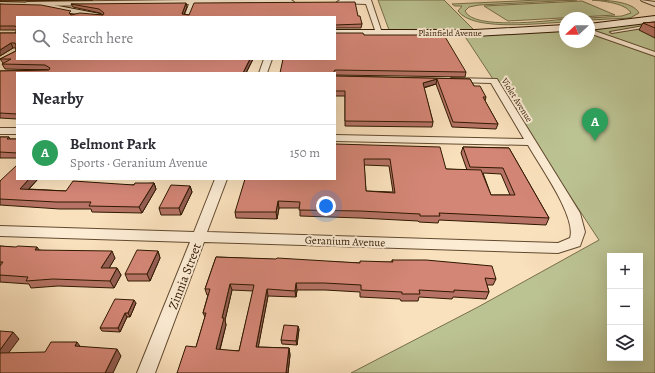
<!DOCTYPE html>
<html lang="en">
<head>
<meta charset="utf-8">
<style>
  body { margin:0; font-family:Alegreya,serif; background:#f7f7f7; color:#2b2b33 }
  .controls { position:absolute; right:12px; bottom:12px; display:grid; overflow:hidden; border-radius:0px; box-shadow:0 4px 16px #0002 }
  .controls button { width:36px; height:36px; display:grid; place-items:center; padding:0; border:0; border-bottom:1px solid #e1e1e2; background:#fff; color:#2b2b33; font:20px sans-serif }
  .compass { position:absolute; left:559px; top:12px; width:36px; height:36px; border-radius:50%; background:#fff; box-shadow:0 4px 16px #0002; rotate:248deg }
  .you { position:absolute; left:326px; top:206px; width:14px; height:14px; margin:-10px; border:3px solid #fff; border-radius:50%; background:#1a73e8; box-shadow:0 0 0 6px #1a73e833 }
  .badge { display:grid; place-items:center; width:26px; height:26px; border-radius:50%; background:#ea580c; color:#fff; font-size:13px; font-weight:700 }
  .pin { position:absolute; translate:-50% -33px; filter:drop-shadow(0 1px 2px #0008) }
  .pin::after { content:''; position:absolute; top:21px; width:14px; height:12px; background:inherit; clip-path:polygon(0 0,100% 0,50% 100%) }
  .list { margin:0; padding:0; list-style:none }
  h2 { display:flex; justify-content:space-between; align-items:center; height:52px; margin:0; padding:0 16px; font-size:17px }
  h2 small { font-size:13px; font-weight:400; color:#7c7c81 }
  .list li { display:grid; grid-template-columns:26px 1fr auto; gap:12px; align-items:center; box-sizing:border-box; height:56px; padding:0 16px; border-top:1px solid #e1e1e2 }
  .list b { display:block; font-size:15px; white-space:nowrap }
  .list p { margin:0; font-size:13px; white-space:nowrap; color:#7c7c81 }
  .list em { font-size:13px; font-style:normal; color:#7c7c81 }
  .icon { flex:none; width:22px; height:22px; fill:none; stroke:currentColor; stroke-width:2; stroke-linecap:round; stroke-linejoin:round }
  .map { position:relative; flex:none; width:655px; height:373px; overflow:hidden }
  .search { position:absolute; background:#fff; box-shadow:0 4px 16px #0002; left:16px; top:16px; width:320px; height:44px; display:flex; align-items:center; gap:10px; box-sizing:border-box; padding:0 14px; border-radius:0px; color:#7c7c81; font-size:15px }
  .panel { position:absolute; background:#fff; box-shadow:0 4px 16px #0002; left:16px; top:72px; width:320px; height:108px; border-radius:0px }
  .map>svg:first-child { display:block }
</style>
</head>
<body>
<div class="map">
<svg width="655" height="373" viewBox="0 0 655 373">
  <rect width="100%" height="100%" fill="#fae1bd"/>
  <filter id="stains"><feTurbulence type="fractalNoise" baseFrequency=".005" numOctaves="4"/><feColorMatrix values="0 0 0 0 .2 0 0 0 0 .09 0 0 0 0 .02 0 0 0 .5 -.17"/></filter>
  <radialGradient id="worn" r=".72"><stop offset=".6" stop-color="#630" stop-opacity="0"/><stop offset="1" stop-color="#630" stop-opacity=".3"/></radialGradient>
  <path fill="#bcc393" stroke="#766e4a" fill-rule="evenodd" d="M378,0H444L474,30H389Z
    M540,0H577L479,5L469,7L465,11C473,30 547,21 565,19V22C541,23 473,32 458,11L462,6H455L452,4Z
    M592,0C604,0 633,1 639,13L630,18L589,20V18L622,16L631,13C626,3 602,1 592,0Z
    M582,1L615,15L508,21L484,6Z
    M655,22V373H351L478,307L599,240L464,35L565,31V42H589V29ZM610,256H640V358H610Z"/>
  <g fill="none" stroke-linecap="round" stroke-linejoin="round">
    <g stroke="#624a2f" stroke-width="2">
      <path id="service" d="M655,24V26L612,33L610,32Z"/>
    </g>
    <g stroke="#624a2f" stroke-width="2">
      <path id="minor" d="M190,0H291L294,2L291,4H194L190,17H184L189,4L27,6L24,4L27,2Z
        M340,0H371L382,33L381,34L376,33L366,4L338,3L337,2Z
        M641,0L655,2V6L642,1Z
        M589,29L655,52V56L589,33Z
        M264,59H272L267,73H259Z
        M451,78L497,79L580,213L585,232L580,246L558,253L204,242L155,373H137L190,242L0,236V226L194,232L215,179H227L207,232L558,243L570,238C577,217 539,165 528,145L335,141V135L524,139L491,83L454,82H451Z
        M0,128H17V134H0Z"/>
    </g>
    <g stroke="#2f1800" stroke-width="2">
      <path id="secondary" d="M0,2L43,3L100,14L104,17H88L43,7L0,6Z
        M655,16V22L589,30V24Z
        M565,25V31L475,36H335V30H475Z"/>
    </g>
    <use href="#service" fill="#fcecd4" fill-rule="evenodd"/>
    <use href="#minor" fill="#fcecd4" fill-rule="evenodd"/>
    <use href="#secondary" fill="#fcecd4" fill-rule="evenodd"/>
  </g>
  <path fill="#b67365" stroke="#2f1800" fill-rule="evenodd" d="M0,0H93L0,1Z
    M0,4L72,14L103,15L100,13L73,7L71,4L187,7L184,14L189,15L358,16L362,24L361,28H335V17H17V59H253L246,73H17V119L0,118V71L48,70L5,69L2,64L3,63L0,59L16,51V48H13L0,56V33H16V30H0Z
    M655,22V38L639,30L643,23Z
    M364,35L466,72L465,77L335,75V73L283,59Z
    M335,76L470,79L474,86L486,97L485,101L498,124L496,129L452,127L436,84L424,88L433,122L432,127L345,126V96H335Z
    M0,137H9L10,139H17V158H0Z
    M335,144L446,169L467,170L461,153L463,147L509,148L549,218L546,225L439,220L438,223L419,222L418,221L360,218L300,216V208H279L277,219L236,218L235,212ZM364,165L389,166L393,192L366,191ZM483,173L501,174L510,195H491Z
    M17,179H38L29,189L66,191L154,183L156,189L142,213L92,212L91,209H60L0,205V181Z
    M190,186L192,192L181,215H161L159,208Z
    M0,246L115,258L109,268H117L121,275L114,288L58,286L31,288L29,284L0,282Z
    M158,251L160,258L150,281H128L125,274Z
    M216,257L360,263L392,262V260L496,279L493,285H487L489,292L486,299L453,297L452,299L419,297L418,301H401L400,299L360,297V292L325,290H297L296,297L268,296L258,347L289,348L290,355L288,373H177L196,347L205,317L203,313L208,295H207L205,289ZM232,290L253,291L239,351L220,350L226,325L225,320Z
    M136,303L130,317H127L120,332L102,331L100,328Z
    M299,329L297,345L282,344L281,340Z"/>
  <path fill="#945e53" stroke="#2f1800" d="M186,3L187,7L183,17L182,14Z
    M11,43L13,48L0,56V50Z
    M250,59H253L246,73H243Z
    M437,79L436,84L422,88L423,83Z
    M29,179H38L23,195L20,189Z
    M154,183L156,189L142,213L139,207Z
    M190,186L192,192L181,215L179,208Z
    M278,201L279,208L277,219L276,212Z
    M37,247L42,254L35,250Z
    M112,251L115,258L105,275L101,268Z
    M158,251L160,258L150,281L147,274Z
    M117,268L121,275L114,288L110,281Z
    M296,283L297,290L296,297L295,291Z
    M230,284L232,290L225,320L226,325L218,356L216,349L222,318Z
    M267,289L268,296L257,354L256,347Z
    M134,300L136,303L130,317L128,313Z
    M125,313L127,317L120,332L118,328Z
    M298,326L299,329L297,345L296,341Z
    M13,332L19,339L4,359L0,355V350Z
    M77,342L82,349L75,346Z
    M289,348L290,355L288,373H286Z
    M117,349L121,356L113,373H105Z"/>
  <path fill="#d48676" stroke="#2f1800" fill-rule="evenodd" d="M355,2L358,16H360L362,24L335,25V17H17V59H250L243,73H17V114L0,113V71L49,70L50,68L45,65L2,64L11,59H0L16,51V45L15,43H11L0,50V33H16L17,28L15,26H0V4L41,5L71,11L69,13L71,15L80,13L103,15L104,13L99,9L71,4L186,3L182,14L189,15L194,3Z
    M655,22V28L643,23Z
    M335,33H363L364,35H444L466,72L335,70L334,71V73H280L283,59H335Z
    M335,76L470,79L474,86H480L486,97H483L498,124L453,122L437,79L423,83L433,122L345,121V91H335Z
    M0,137H9L7,139H17V153L0,152Z
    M335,144L440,147L446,169L481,170L491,195H515L503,168L470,167L463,147L509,148L549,218L439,213L440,216H420V214L360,211L299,210L300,202L278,201L276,212H235L245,179H335ZM364,159H390L395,193L366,191Z
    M17,165V179H29L20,189L66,191L73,181L134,185L135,183H154L139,207L89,206L91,202H56L0,199V181Z
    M171,185L190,186L179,208H159Z
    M0,246L16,247L18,246L37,247L35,250L112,251L101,268H117L110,281L53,279L26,281L28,277L0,275V266L3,262H0Z
    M137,250L158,251L147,274H125Z
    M216,257L276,259L277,258L360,263V261L393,262L392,260H426L492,266L496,279L485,278L489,292L454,290V292L419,290L420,294H402V292L361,290V285L324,283H296L295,291L267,289L256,347L289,348L286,373H177L186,346L196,347L206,313H203L210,289H205ZM230,284L254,285L239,351L216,349L224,318H222Z
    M115,299L134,300L128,313H125L118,328H100Z
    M284,325L298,326L296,341L281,340Z
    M0,331L13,332L0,350Z
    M51,342H77L75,346L117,349L105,373H0V353L45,352Z"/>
  <g text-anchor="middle" stroke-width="4" stroke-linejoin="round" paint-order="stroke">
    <g font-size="9" fill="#2f1800" stroke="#fcecd4">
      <text x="450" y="36">Plainfield Avenue</text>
      <text transform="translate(517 100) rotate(58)" y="3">Violet Avenue</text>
    </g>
    <g font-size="11" fill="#2f1800" stroke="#fcecd4">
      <text transform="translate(345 241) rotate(2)" y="4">Geranium Avenue</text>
    </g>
    <g font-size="13" fill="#2f1800" stroke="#fcecd4">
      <text transform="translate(184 276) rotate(-69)" y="5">Zinnia Street</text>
    </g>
  </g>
  <rect width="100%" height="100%" filter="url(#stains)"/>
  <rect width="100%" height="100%" fill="url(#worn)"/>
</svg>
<div class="controls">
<button>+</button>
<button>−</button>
<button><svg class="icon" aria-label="layers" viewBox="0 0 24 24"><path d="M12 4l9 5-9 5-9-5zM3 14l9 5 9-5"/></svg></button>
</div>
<svg class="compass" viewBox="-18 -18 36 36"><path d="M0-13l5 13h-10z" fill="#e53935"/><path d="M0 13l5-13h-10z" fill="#7c7c81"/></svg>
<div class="you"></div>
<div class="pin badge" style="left:595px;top:141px;background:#2e9e5b">A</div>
<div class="search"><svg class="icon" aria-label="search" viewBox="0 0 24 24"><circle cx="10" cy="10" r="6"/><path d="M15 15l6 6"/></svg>Search here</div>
<section class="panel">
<h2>Nearby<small></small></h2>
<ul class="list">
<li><span class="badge" style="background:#2e9e5b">A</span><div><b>Belmont Park</b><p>Sports · Geranium Avenue</p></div><em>150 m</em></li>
</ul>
</section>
</div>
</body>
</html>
